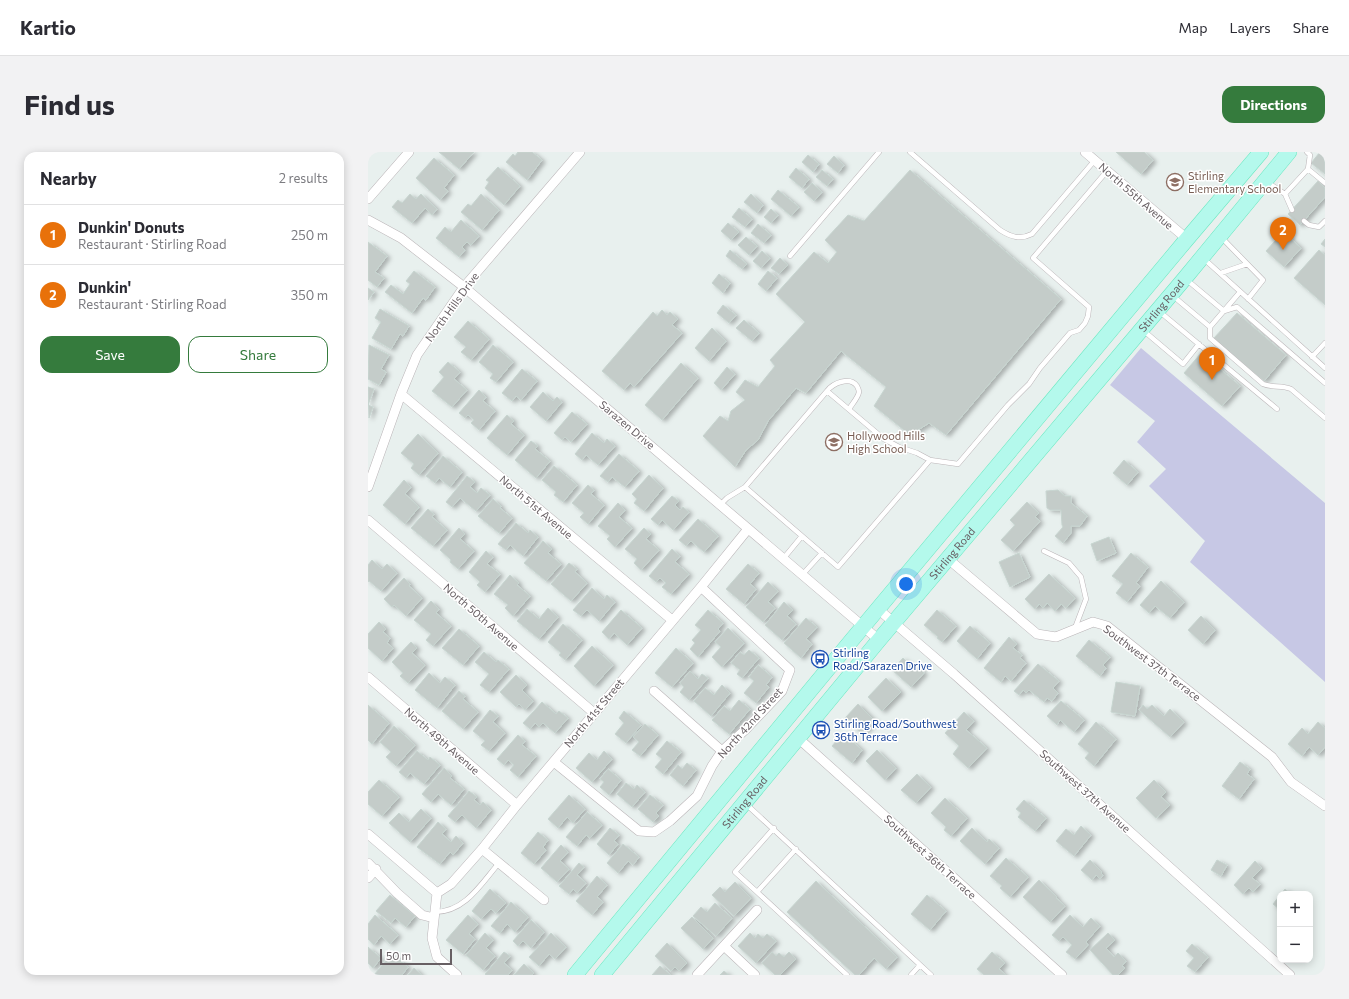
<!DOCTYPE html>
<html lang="en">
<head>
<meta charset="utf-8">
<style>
  body { margin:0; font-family:Commissioner,sans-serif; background:#f2f2f3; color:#2b2b33 }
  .controls { position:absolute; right:12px; bottom:12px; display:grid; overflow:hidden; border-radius:8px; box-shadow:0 2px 10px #0003 }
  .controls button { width:36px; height:36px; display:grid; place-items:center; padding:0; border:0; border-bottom:1px solid #e1e1e2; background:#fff; color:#2b2b33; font:20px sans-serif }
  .scale { position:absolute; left:12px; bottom:10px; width:72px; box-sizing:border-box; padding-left:4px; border:2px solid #675f63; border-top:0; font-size:11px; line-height:14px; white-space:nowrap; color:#675f63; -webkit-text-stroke:3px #fff; paint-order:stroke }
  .you { position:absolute; left:538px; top:432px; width:14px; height:14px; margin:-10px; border:3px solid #fff; border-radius:50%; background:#1a73e8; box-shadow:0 0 0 6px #1a73e833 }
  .badge { display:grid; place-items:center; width:26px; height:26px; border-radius:50%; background:#357b3d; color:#fff; font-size:13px; font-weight:700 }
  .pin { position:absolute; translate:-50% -33px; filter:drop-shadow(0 1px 2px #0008) }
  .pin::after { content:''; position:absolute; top:21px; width:14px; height:12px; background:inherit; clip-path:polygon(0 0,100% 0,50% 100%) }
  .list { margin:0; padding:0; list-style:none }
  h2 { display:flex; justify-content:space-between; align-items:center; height:52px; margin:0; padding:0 16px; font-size:17px }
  h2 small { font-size:13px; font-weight:400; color:#7c7c81 }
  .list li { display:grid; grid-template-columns:26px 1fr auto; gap:12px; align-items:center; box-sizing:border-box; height:60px; padding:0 16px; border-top:1px solid #e1e1e2 }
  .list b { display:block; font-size:15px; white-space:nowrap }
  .list p { margin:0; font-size:13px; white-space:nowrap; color:#7c7c81 }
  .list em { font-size:13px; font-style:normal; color:#7c7c81 }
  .actions { display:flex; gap:8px; padding:12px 16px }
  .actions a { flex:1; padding:9px 0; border:1px solid #357b3d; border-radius:12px; text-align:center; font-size:14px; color:#357b3d }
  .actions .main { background:#357b3d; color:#fff }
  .map { position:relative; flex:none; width:957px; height:823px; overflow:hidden; border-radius:12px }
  header { display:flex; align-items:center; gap:24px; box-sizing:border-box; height:56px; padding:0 20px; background:#fff; border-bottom:1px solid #e1e1e2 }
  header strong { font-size:19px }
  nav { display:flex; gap:22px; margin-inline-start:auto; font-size:14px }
  .intro { display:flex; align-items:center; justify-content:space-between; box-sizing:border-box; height:96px; padding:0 24px }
  h1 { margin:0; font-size:28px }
  .button { padding:10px 18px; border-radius:12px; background:#357b3d; color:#fff; font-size:14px; font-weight:700 }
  main { display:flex; gap:24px; padding:0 24px }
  aside { flex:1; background:#fff; border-radius:12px; box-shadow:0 2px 10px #0003 }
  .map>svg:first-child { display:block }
</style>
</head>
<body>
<header>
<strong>Kartio</strong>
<nav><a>Map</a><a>Layers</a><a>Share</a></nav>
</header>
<div class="intro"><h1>Find us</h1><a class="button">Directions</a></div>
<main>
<aside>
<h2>Nearby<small>2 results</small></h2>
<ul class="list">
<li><span class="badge" style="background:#e8710a">1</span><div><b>Dunkin' Donuts</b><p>Restaurant · Stirling Road</p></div><em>250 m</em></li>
<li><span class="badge" style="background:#e8710a">2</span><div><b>Dunkin'</b><p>Restaurant · Stirling Road</p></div><em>350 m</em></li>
</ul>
<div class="actions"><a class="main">Save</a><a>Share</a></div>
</aside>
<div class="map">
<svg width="957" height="823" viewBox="0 0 957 823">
  <defs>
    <filter id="shadow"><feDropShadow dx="3.5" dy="2" stdDeviation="2" flood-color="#0004"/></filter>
  </defs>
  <rect width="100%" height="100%" fill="#e8f0ee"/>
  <path fill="#c7c8e5" d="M773,196L957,351V530L822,410L837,389L781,334L798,317L769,290L787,269L742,233Z"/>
  <path fill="#c4ccc9" stroke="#c7d5d0" filter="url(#shadow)" d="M71,0H106L91,17Z
    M150,0H164L174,8L159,28L138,10L145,2L147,4Z
    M748,0H776L785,8L773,22Z
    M952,0L957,3V22L943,11Z
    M440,3L451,12L445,20L434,10Z
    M466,4L476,13L470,21L459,12Z
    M66,6L86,23L76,36L80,39L72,48L48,26Z
    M130,15L152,34L136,53L117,36L121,30L118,28Z
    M428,16L441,27L434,36L421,25Z
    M454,18L465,27L459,34L448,25Z
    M542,18L693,147L578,283L561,271L542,283L506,254L518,235L473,199L438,241L428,236L400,269L390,288L378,298L367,315L335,284L352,264L360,269L363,259L377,248L368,240L377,228L390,235L407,214L402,208L437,170L408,142L446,100L460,111L469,100L457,88L480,63L496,69Z
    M950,29L957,36V45L932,73L920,62Z
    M444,31L454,40L446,49L436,40Z
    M410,38L431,55L423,64L403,47Z
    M42,42L48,47L53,42L69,57L64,63L57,56L44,71L24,55L30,48L34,51Z
    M113,42L131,58L114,78L93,60L100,52L103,54Z
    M383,42L395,53L389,61L376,50Z
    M371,56L384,67L377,75L364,65Z
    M403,57L410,63L403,71L396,65Z
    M93,68L111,84L103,93L99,90L94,95L97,98L91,105L68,86L77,75L83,80Z
    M360,71L371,80L363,88L353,79Z
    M390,72L403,83L396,91L383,81Z
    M915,80L933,96L916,115L898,99Z
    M378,85L389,94L381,103L370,93Z
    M957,87V95L953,92Z
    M0,90L19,104L7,120L16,126L9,135L0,128Z
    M362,98L379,112L374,117L358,104Z
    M951,98L957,103V153L926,126Z
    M394,99L402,106L393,116L385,109Z
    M412,106L420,113L411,122L403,116Z
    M46,119L67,135L58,148L55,146L44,161L17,140L23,133L35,142L42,132L38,129Z
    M400,119L409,126L398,139L390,132Z
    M351,122L362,131L355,141L344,131Z
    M0,136L6,140L0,148Z
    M355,153L368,163L361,171L349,161Z
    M12,157L41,174L35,184L32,182L23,197L4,186L13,170L7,166Z
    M294,158L299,163L302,160L310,167L304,173L314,181L266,235L262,231L256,238L234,219L285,160L289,164Z
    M869,161L918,203L896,229L845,187Z
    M376,168L391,181L384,189L368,176Z
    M100,169L121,187L103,208L93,200L98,195L86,185Z
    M344,176L358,189L341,209L327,196Z
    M1,193L21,203L13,217L18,220L11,233L0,227Z
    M125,193L145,210L128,230L122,226L125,222L111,210Z
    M833,201L872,234L854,254L816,221Z
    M80,210L92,220L86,227L99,238L84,255L64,239L76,225L71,220Z
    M313,211L330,226L294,268L277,253Z
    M359,215L367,222L353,238L346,231Z
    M154,217L169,229L153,248L148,244L144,249L134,241Z
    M0,235L6,237L0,253L5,255L1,266Z
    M111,238L118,245L115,249L127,259L111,278L103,271L106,268L100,263L97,266L91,261Z
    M175,240L185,249L189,245L194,250L178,269L162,255Z
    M204,260L219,272L203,290L197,285L194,288L186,281Z
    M139,263L146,269L143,272L156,283L139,303L119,286Z
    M224,281L236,291L239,287L247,294L230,313L218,303L214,308L207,302Z
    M50,282L70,301L51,323L43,316L46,312L33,301Z
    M163,289L170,294L167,297L182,309L168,326L147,308Z
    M251,302L271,319L257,335L244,325L240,330L232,324Z
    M75,304L94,320L82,335L71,326L67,331L58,324Z
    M756,308L770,320L759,333L745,321Z
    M186,314L209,333L195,350L186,343L188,340L174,328Z
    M281,323L295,336L276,359L266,351L269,347L264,342Z
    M99,324L107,330L102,335L109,341L113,336L122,343L108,359L92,346L84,355L78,350Z
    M36,328L43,335L37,342L51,355L37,372L15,353Z
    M220,333L226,338L223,342L236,353L220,372L212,365L216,361L204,351Z
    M690,338L697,344H703V351L719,364L712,374H703V381L695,391L687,384L695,375L694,373L693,358H682L679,356L678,339Z
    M304,344L311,349L307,353L312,358L315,355L321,360L305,378L294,368L290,373L283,367Z
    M125,347L133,354L132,356L144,366L131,381L110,364Z
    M659,350L671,361L667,365L672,369L645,399L633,388L647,373L642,368Z
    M250,351L257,358L251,365L264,376L247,395L239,387L242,384L230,374Z
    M60,357L66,362L64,365L79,378L65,394L43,376Z
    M330,367L350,384L336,400L323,389L318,394L311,388Z
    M148,371L160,381L162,378L170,385L155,404L142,393L138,398L130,392Z
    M91,376L97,382L92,387L106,399L90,417L82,410L83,408L72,398Z
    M276,376L283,382L278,387L291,398L273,418L266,411L269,407L257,397Z
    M741,385L748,401L729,409L723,392Z
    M175,389L184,397L180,401L193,412L178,429L156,411Z
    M304,397L312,404L307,410L321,422L303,442L294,435L298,431L292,426L288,430L281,424Z
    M118,399L125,405L119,412L132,422L117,440L109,433L112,430L101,420Z
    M651,401L662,425L642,435L631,410Z
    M763,401L780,415L768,431L772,434L759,450L748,441L755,432L744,424Z
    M4,408L14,417L19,412L29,421L13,439L1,429L0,430V413Z
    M201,411L209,417L207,420L219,431L203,449L183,432Z
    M380,412L391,421L382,432L388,437L376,452L358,437Z
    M681,422L707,446L698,456L693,452L687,459L679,451L675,456L671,452L667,457L657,447Z
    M142,423L151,431L149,433L162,444L145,464L137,456L140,453L126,442Z
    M36,426L42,432L41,434L54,446L38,464L26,453L24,455L16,447Z
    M793,429L816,450L802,466L787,454L781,461L772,453Z
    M400,430L410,439L400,450L407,456L395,470L378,455Z
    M224,436L236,447L239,443L247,450L231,469L219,458L213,464L205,458Z
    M63,449L71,457L68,461L83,474L65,494L58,488L63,482L46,468Z
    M416,450L425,458L419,464L428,472L414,488L397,473Z
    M180,456L190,465L171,487L149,469L159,457L171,467Z
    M253,458L274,476L259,493L246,481L241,487L234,480Z
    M340,458L355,471L350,477L352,479L330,505L322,497L327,491L324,488L333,478L327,473Z
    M569,458L588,474L574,490L569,486L570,485L556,473Z
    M833,464L847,478L835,492L820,478Z
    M438,466L449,475L438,487L444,492L433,506L416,491Z
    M11,470L18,477L15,480L22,486L19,491L25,496L14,509L0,496V482Z
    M195,472L214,488L197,508L191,503L193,501L180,490Z
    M602,474L622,491L609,507L589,489Z
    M360,476L376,491L354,515L344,505L353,495L347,490Z
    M91,477L111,494L95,513L74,496Z
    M641,485L649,492L645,496L654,503L652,506L658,511L643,529L637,524L633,530L616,516Z
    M721,488L742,505L735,513L738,516L732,524L708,504Z
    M43,490L49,496L44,501L57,513L40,531L32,524L35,521L24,510Z
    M224,494L245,513L226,534L206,514Z
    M308,496L325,511L304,535L287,521Z
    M381,498L391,506L374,526L369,522L372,518L363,511L372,500L376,503Z
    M116,500L128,510L130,508L141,517L121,540L112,533L121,522L107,510Z
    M535,506L548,518L551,515L556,521L543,535L524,518Z
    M670,512L691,529L685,536L690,541L684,549L679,546L676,550L661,538L658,541L655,538L651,543L646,539Z
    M390,513L404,525L398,533L401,535L388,551L376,541L386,529L381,525Z
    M322,519L330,527L334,522L340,526L321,548L312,540L316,535L312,531Z
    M61,521L72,531L77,525L87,533L69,556L47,538Z
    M148,523L159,533L154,538L165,549L157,558L151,552L148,555L132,540Z
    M518,526L533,540L514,559L500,545Z
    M748,530L772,534L767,564L743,560Z
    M354,533L362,541L343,564L326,549L337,536L346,543Z
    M91,539L97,544L95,547L110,560L95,577L74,559Z
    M371,548L382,557L361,582L344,568L356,554L362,559Z
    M693,549L716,568L706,580L692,568L689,573L679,564Z
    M174,550L188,562L191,559L200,566L187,581L175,571L171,575L167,571L162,577L155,571Z
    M490,552L507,569L494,582L477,566Z
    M0,553L21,571L4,592L0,588Z
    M775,553L779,557L784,553L796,564L802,557L816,570L802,585L771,558Z
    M122,558L130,564L125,570L137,581L121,599L113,593L117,589L105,579Z
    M256,559L273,573L258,591L247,582L256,571L251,566Z
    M596,560L606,569L598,578L619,596L600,616L585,602L591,594L577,581Z
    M728,570L748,587L726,614L717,606L721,601L710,592Z
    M950,570L957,576V595L950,603L941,595L934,604L920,592L934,576L940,582Z
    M277,572L290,583L272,604L264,598L271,590L265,585Z
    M26,574L47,593L28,614L18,605L23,600L12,590Z
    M475,581L494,598L484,611L464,594Z
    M150,583L157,589L154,593L168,604L150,625L142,618L146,613L140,608L136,613L129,607Z
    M299,589L313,600L295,622L287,615L294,607L288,602Z
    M509,598L528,616L517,628L498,609Z
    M49,599L60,608L62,605L72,613L56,632L42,621L38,626L31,620Z
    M236,599L244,607L224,630L208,616L221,601L229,608Z
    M872,610L882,617L879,622L886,627L871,647L854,634Z
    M319,611L328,618L315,634L302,623L310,613L314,617Z
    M76,616L84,624L82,626L96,637L83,653L70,642L63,650L54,642Z
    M240,617L253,628L241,643L232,635L236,630L232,627Z
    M549,622L563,635L548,651L533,638Z
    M11,628L31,645L14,664L0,652V640Z
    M786,628L798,640L793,645L802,653L788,666L768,646Z
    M258,631L266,637L269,633L277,640L264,655L249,642Z
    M101,639L109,645L106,648L112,653L115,650L123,658L108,676L94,663L87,670L80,664Z
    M201,643L217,657L205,671L199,665L190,676L180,667Z
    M282,643L295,653L288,661L291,664L285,670L270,657Z
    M577,646L599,666L583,684L576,678L578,675L563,661Z
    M656,648L678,666L667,679L650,665L653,661L648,657Z
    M53,657L63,666L42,690L21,671L31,661L41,670Z
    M219,660L234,673L222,686L218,683L209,694L198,685Z
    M70,670L78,677L74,682L83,690L88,684L95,691L85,703L82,700L72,712L49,695Z
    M713,674L723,683L706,704L688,689L698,677L706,683Z
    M242,676L251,683L246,689L250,692L241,703L229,692Z
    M604,676L619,690L621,687L631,696L617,712L592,689Z
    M170,680L180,688L175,695L178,698L166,712L153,701Z
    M255,692L271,705L265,713L260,709L250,721L239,711Z
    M193,693L200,700L192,709L201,717L189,730L173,716Z
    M638,706L660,725L642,745L632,736L634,734L622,724Z
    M722,708L734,720L733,721L735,723L732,727L728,723L724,728L713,718Z
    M849,708L859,713L853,724L843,718Z
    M887,709L894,716L884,726L892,732L885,740L881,736L875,742L866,733Z
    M211,711L216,715L209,723L218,731L209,741L205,737L201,742L191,734Z
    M229,724L239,733L229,745L235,750L224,763L208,749Z
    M671,728L689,745L688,746L697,754L682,770L655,745Z
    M448,729L529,805L518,817L506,806L491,823H487L419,760Z
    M367,730L383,746L366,764L344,743L352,735L357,740Z
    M122,737L138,751L128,761L123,757L113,767L104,759Z
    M917,737L923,742H913Z
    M22,743L47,764L38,775L27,766L23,771L8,759Z
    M559,743L578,759L562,778L543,762Z
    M912,743V758L905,752Z
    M143,750L160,765L147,780L139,772L132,781L123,774Z
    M347,751L364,766L348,784L325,764L333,755L339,760Z
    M7,763L30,783L22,792L13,784L6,793L0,787V772Z
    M100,763L110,772L101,782L107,787L95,802L78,788Z
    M702,763L715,775L723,766L732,774L718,790L720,793L707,807L698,800L704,793L695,785L691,789L684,783Z
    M324,765L345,786L335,797L313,776Z
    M163,768L176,780L163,796L155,789L150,794L145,789Z
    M117,781L125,788L118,796L127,804L115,818L98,803Z
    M183,781L198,795L187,807L181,802L171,814L161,805Z
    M382,781L387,786L390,782L395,786L399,782L408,789L388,811L370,794Z
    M740,781L747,788L738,796L746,805L750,801L758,809L754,814L757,816L750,823H745L722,798Z
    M299,791L319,811L311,819L307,815L303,819L287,804Z
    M824,792L840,805L827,820L819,814L826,806L818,799Z
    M0,795L13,806L5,816L0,811Z
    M136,800L142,804L136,811L144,818L140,823H118L117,822Z
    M404,800L408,804L411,801L416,805L421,800L428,807L412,823H407L394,811Z
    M624,800L637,811L631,817L638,823H616L609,817Z
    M24,801L40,815L34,823H6Z
    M156,812L166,821L164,823H146Z
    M292,814L303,823H284Z
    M46,816L54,823H40Z
    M356,819L361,823H352Z"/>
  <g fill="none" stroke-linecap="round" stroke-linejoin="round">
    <g stroke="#bbb5b8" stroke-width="5.5">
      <path id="lane" d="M542,0L632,78C643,85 652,88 664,82L727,8
        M939,0L942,3L940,17
        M899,30L917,42L940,17L957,31
        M917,42L924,58
        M936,69L941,73L951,75L957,69
        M853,85L895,128L880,147
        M422,104L511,0
        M835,106L957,216
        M853,121L879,112
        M819,128L856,159
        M872,140L842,175V186L895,232C904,236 914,233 923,237L957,266
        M805,144L842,175
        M856,159L869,155L957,231
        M792,160L909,257
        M776,179L815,212L831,192
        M944,205L957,191
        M459,239L516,287L531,295L549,301L562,308L470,415L377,335Z
        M459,239C465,231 482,224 489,234C490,236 491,238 491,240C490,246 484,252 481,257
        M562,308L590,312L640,253L661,232L672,216L702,181L711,178L717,171L720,164L721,155L665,106L739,19
        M352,353L359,346L377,335
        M676,399L701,411L713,425L718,447L707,476
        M415,407L434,384
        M434,423L454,401
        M378,652L563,823
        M406,676L367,720L389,740L428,697
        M389,740L479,823
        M67,760C97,760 113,732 131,711
        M543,823L552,813"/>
    </g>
    <g stroke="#bbb5b8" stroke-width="10">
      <path id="street" d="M717,0L819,87
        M0,47L41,0
        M0,68L33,86L96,135L511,488
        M33,242L304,468
        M0,335L33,242L49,203L96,135L212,0
        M0,368L226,561
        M579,406L669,482L688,485L725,470L739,474L904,605L923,630L957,654
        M510,457L586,522L922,823
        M0,525L149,653
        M286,539L354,599
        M430,586L694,823
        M186,610L271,679L286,680L302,669L329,644L344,614L354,599L378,577L414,539L422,518L333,435
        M0,682L69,741L64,786L69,805L89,823
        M114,697L176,748
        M0,711L29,741L54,763L66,766
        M0,726L8,717
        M69,741L83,732L114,697L149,653L333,435L380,377
        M356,794L387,823
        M329,823L389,758"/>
    </g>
    <g stroke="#69e8c1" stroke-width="16">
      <g id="primary">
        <path d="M207,823L483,489L819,87L893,0"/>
        <path id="s1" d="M234,823L511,488L817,126L921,0"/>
      </g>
    </g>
    <use href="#lane" stroke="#fff" stroke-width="4.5"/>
    <use href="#street" stroke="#fff" stroke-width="9"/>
    <use href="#primary" stroke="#b4f9ec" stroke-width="15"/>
  </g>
  <defs>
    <g id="school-ring" transform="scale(0.9)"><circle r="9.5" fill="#fff" stroke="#8d6e63" stroke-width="1.5"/><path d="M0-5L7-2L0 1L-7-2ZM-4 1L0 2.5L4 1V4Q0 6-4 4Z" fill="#8d6e63"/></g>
    <g id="bus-ring" transform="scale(0.9)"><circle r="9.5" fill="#fff" stroke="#1a4fb4" stroke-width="1.5"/><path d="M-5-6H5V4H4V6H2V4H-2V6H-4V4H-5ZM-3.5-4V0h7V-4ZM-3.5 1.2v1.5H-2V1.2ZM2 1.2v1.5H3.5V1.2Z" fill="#1a4fb4"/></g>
  </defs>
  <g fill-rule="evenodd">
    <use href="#school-ring" x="807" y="30"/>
    <use href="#school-ring" x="466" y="290"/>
    <use href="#bus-ring" x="452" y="507"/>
    <use href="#bus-ring" x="453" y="578"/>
  </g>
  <g text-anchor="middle" stroke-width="3" stroke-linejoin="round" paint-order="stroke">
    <g font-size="11" fill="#785e54" stroke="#fff" text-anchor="start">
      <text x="820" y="28">Stirling<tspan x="820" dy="13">Elementary School</tspan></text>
      <text x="479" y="288">Hollywood Hills<tspan x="479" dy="13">High School</tspan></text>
    </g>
    <g font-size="11" fill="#675f63" stroke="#fff">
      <text transform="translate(768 44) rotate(41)" y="4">North 55th Avenue</text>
      <text dy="4" stroke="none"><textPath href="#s1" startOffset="872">Stirling Road</textPath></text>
      <text transform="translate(84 155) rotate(-54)" y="4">North Hills Drive</text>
      <text transform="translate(259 273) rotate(40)" y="4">Sarazen Drive</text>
      <text transform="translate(168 355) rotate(40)" y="4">North 51st Avenue</text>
      <text dy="4" stroke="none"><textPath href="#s1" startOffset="548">Stirling Road</textPath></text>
      <text transform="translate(113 465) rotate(41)" y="4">North 50th Avenue</text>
      <text transform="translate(784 511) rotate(37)" y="4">Southwest 37th Terrace</text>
      <text transform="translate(226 561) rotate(-50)" y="4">North 41st Street</text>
      <text transform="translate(382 571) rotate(-48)" y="4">North 42nd Street</text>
      <text transform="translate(74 589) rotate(41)" y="4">North 49th Avenue</text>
      <text transform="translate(717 639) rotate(42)" y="4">Southwest 37th Avenue</text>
      <text dy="4" stroke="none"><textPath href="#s1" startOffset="224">Stirling Road</textPath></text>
      <text transform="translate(562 705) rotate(42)" y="4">Southwest 36th Terrace</text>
    </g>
    <g font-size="11" fill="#164399" stroke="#fff" text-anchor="start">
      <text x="465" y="505">Stirling<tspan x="465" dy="13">Road/Sarazen Drive</tspan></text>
      <text x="466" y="576">Stirling Road/Southwest<tspan x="466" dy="13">36th Terrace</tspan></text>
    </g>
  </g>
</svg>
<div class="controls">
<button>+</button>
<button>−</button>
</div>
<div class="scale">50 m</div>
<div class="you"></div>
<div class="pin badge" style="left:844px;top:228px;background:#e8710a">1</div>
<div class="pin badge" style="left:915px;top:98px;background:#e8710a">2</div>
</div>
</main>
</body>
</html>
